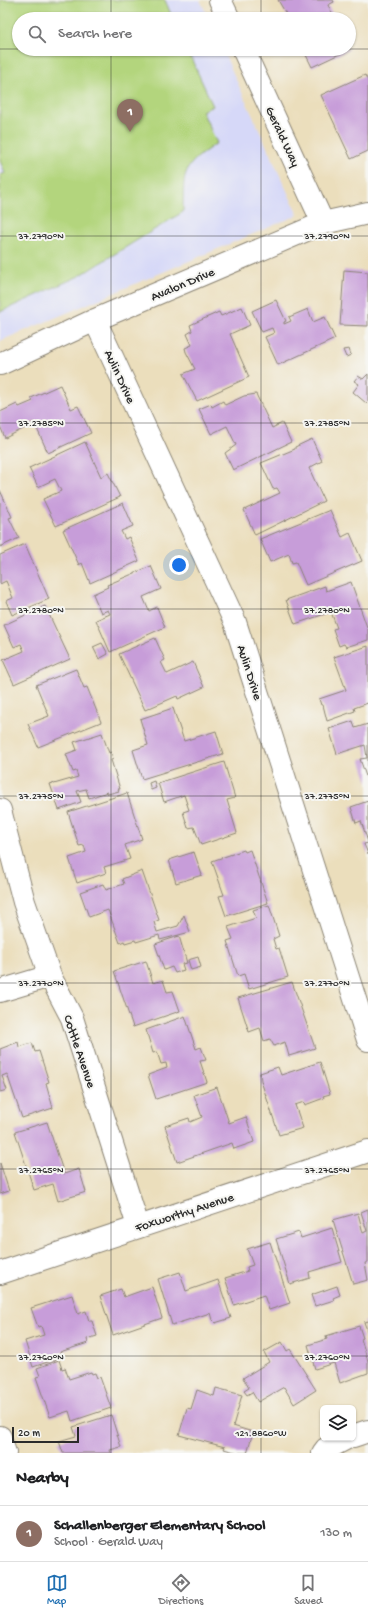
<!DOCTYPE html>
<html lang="en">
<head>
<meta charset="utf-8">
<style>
  body { margin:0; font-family:"Gochi Hand",sans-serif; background:#f6f6f6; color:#202124 }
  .controls { position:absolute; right:12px; bottom:12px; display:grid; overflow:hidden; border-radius:6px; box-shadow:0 1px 3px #0004 }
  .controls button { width:36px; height:36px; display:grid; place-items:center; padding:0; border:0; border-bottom:1px solid #e0e0e0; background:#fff; color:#202124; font:20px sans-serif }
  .scale { position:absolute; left:12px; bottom:10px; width:67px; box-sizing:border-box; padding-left:4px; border:2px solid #2b2b2b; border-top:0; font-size:11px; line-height:14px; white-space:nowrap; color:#2b2b2b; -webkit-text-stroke:3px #f6f6f2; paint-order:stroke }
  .you { position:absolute; left:179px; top:565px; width:14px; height:14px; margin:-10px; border:3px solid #fff; border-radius:50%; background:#1a73e8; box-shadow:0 0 0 6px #1a73e833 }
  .badge { display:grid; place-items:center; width:26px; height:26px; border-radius:50%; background:#1f6fb2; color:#fff; font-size:13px; font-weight:700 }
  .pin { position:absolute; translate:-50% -33px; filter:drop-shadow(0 1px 2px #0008) }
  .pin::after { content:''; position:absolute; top:21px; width:14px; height:12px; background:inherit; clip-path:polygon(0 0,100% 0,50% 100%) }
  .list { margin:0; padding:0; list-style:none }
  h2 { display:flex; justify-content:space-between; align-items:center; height:52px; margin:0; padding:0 16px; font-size:17px }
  h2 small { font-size:13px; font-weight:400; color:#757577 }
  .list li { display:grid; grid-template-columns:26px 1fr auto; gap:12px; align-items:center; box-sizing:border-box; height:56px; padding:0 16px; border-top:1px solid #e0e0e0 }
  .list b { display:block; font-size:15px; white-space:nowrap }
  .list p { margin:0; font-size:13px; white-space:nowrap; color:#757577 }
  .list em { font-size:13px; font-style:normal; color:#757577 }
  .icon { flex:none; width:22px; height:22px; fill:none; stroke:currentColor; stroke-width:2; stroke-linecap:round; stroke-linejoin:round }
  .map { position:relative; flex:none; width:368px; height:1453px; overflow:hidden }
  .search { position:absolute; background:#fff; box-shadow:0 1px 3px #0004; left:12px; right:12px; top:12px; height:44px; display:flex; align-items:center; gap:10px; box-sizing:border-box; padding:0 14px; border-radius:22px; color:#757577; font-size:15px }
  .sheet { height:108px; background:#fff }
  nav { display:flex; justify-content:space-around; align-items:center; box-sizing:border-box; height:56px; border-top:1px solid #e0e0e0; background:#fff; font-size:11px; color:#757577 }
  nav a { display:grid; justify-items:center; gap:2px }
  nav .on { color:#1f6fb2 }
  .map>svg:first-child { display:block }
</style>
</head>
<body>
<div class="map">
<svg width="368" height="1453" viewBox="0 0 368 1453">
  <rect width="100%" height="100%" fill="#f6f6f2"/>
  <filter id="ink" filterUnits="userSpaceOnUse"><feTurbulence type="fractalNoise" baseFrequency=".025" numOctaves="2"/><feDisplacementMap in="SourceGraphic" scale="8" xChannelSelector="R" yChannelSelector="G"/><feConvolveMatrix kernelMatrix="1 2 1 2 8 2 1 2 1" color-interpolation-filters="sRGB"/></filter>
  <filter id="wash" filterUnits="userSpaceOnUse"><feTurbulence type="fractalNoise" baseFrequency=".012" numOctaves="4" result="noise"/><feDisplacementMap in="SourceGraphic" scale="16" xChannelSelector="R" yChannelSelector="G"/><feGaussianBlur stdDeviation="0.9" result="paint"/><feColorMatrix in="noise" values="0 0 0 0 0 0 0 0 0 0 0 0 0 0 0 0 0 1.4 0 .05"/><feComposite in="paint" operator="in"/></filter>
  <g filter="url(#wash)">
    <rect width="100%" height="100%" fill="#ebdebc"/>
    <path fill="#d6d8f8" d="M0,0H200L209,19H19V49H222L298,215L0,341Z"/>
    <path fill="#b3d57d" stroke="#6f8054" d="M0,0H165L173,19H19V49H187L213,106L202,111L217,143C181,168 184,169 183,212L79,276L0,312V175L5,173L0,161Z"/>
    <g id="blocks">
      <path fill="#c79dd9" d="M278,0H333L334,2L328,5L335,19H289Z
        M303,49H350L312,67Z
        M365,75L368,81V151L351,159L321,95Z
        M344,270L368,272V326L340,325Z
        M276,300L286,321L284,322V324L291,321L289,317L308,309L313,322L325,317L335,339L278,365L265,337L274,333L272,328L262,332L252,311Z
        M242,307L250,325L230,334L249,377L197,401L183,374L195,369L186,352L185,348L192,345L187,334L192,331L190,325L219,312L221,316Z
        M349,349L351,355L346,357L343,350Z
        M368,374V401L366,403L353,392L359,384L354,381L358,376L363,379Z
        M60,385L71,409L78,406L91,433L48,453L34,422L27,426V427L5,438L0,426V412L17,404L19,407L33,401L31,398Z
        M256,394L272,428L282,423L291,442L233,470L225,453L236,445L227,426L211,434L199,409L211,404L212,407L223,401L225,405L244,396Z
        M312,439L322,461L309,468L324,501L255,535L244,510L280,493L277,488L273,489L261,463L295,449V447Z
        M85,442L101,477L108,473L120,497L56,526L43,499L61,491L55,479L38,487L29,468Z
        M0,490L12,517L9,518L19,538L0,547Z
        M123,503L133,526L121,531L125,539L129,537L139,561L90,583L82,563L79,565L63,530Z
        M330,510L342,537L350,533L362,561L306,585L296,562L292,563L289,554L270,562L260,539Z
        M25,544L49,599L12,615L6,601L13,598L6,581L0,584V555Z
        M151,566L161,589L143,597L149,611L157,607L165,627L110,652L96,620L110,614L108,610L101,613L93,594L108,587L107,585Z
        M351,582L368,630V640L346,647L344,644L339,646L333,629L337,628L331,612L295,624L286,600L325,586L326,591Z
        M45,606L70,659L14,684L3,660L24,651L21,644L14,647L4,625Z
        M155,638L165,660L161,662L167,674L193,662L204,687L178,699L177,696L145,710L119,654Z
        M102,643L108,654L99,659L93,647Z
        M368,646V703L354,708L355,711L327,721L323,705H321L319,699L346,690L334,657Z
        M76,669L84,688L87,687L101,722L38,747L28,724L49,716L36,685Z
        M173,708L184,741L216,731L223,754L142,779L133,750L148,745L140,719Z
        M353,721L355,728L368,724V782L360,759L367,758L365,745L337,754L329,729Z
        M102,733L109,753L111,752L113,759L111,760L120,789H118L119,791L108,794L107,792L89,798L86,789L77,791L81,802L59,810L50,784L53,783L54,784L78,777L76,771L73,772L66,754L77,750L74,742Z
        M224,762L235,798L227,800L237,833L201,845L194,827L188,828L183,812L189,810L184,795L164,802L158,783Z
        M154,781L156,788L151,790L149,783Z
        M127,793L142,839L125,845L130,859L104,867L106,873L77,883L69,858L86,852L84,845L79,846L68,812Z
        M368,801V842L361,821L356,823L351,807Z
        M368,843V854L364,844Z
        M244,850L245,852L250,850L268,903L226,916L219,896L224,895L212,861Z
        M194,852L202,875L176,883L169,860Z
        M142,871L159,920L154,922L157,932L178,926L184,915L190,932L160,940L159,935L136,942L135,940L125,943L124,941L120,943L108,910L89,917L80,892L103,884L106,890L124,884L122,879Z
        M269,905L279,936L273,939L276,949L279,948L288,977L249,989L244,974L238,976L227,941L233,939L228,927L256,918L253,910Z
        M179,936L187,963L182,964L184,970L175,973L172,967L164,970L155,944Z
        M198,957L201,967L191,970L188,960Z
        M146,961L153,983L163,980L167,992L173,991L180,1011L133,1027L114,971Z
        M292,982L315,1048L289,1056L285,1042L274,1046L270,1039L264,1041L260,1028L249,1032L238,998Z
        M185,1016L196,1049L201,1047L206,1060L200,1061L207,1082L156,1099L148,1075L167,1068L166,1063L161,1064L157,1052L153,1053L146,1030Z
        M18,1042L19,1047L32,1043L35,1052L39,1051L49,1082L46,1083L53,1108L22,1118L7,1074L2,1076L7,1090L0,1092V1049Z
        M320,1062L330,1094L323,1096L324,1098L305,1105L304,1102L295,1105L303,1128L279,1135L261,1081L260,1073L278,1067L281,1075Z
        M217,1087L229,1123L246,1117L254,1142L234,1149L232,1143L177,1162L165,1126L189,1118L190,1122L202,1117L194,1095Z
        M47,1122L64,1174L79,1169L86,1192L58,1201L53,1184L34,1190L15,1132Z
        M0,1163L9,1191L0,1194Z
        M368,1209V1262L365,1263L368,1280L353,1284L333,1220L358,1213L363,1233L367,1231L361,1212Z
        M332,1228L342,1262L309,1272L310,1278L290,1284L276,1239L299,1232L301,1238Z
        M270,1242L290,1303L269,1310L264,1295L234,1305L225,1278L248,1271L247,1267L253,1265L247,1249Z
        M180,1272L186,1291L218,1280L231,1318L215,1323L212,1320L210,1313L172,1325L158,1279Z
        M337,1286L340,1295L333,1298L334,1300L315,1306L311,1295Z
        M152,1287L162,1318L113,1335L100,1296L121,1289L124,1297Z
        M72,1295L78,1314L86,1311L89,1321H92L97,1336L87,1339L88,1343L60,1352L62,1357L33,1367L25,1341L44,1335L41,1326L38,1327L31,1308Z
        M368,1321V1333L364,1322Z
        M359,1326L363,1338L361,1339L368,1361V1373L340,1383L334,1363L315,1369L308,1345L327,1339L326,1336Z
        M282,1342L287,1351L290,1349L316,1390L294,1404L284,1387L258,1402L252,1392L247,1395L244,1391L249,1388L243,1378L269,1362L264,1352Z
        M59,1360L62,1369L65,1368L69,1379L91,1372L92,1374L95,1373L97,1378L100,1377L111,1408L72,1421L69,1411L50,1417L36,1377L40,1376L37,1368Z
        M216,1388L242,1395L233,1426L253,1432L247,1453H238L224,1449L225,1447L179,1435L187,1408L191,1409L197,1390L214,1396Z
        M111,1415L121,1447L110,1450L111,1453H63L59,1441L76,1436L73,1427Z"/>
    </g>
  </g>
  <g filter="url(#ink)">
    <use href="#blocks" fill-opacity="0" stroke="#8b8474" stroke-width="1"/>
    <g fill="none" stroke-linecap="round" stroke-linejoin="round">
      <g stroke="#8b8474" stroke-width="24">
        <path id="minor" d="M220,0L229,19
          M243,49L323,223
          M95,320L235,622L368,1040
          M0,364L95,320L323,223L368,213
          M0,810L24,902L50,976L72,1018L138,1226
          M0,991L50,976
          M353,1436L368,1431
          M0,1437L5,1453
          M323,1453L326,1449L347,1438"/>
      </g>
      <g stroke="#8b8474" stroke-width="24">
        <path id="tertiary" d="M0,1273L368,1151"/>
      </g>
      <use href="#minor" stroke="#fff" stroke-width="22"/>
      <use href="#tertiary" stroke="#fff" stroke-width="22"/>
    </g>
  </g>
  <path fill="none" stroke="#2b2b2b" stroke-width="1" stroke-opacity="0.45" d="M111,0V19M261,0V19M0,49H368M111,49V1453M261,49V1453M0,236H368M0,423H368M0,609H368M0,796H368M0,983H368M0,1169H368M0,1356H368"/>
  <g text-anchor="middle" stroke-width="4" stroke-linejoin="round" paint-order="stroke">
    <g font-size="13" fill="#2b2b2b" stroke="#f6f6f2">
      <text transform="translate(284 136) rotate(65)" y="5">Gerald Way</text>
      <text transform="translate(182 283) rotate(-23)" y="5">Avalon Drive</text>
      <text transform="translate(121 376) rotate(65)" y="5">Aulin Drive</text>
      <text transform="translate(251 672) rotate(72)" y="5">Aulin Drive</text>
      <text transform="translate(81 1051) rotate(71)" y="5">Cottle Avenue</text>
      <text transform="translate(184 1211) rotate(-18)" y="5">Foxworthy Avenue</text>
    </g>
  </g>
  <g font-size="10" text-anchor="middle" fill="#2b2b2b" stroke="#f6f6f2" stroke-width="4" stroke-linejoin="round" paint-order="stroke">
    <text x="41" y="239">37.2790°N</text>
    <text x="327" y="239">37.2790°N</text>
    <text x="41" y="426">37.2785°N</text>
    <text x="327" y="426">37.2785°N</text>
    <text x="41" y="613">37.2780°N</text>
    <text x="327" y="613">37.2780°N</text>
    <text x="41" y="799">37.2775°N</text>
    <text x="327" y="799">37.2775°N</text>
    <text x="41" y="986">37.2770°N</text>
    <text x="327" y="986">37.2770°N</text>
    <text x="41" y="1173">37.2765°N</text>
    <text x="327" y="1173">37.2765°N</text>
    <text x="41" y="1360">37.2760°N</text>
    <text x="327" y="1360">37.2760°N</text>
    <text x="261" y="1436">121.8860°W</text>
  </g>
</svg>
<div class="controls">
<button><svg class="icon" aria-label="layers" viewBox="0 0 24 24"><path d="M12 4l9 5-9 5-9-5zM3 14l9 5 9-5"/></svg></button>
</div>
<div class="scale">20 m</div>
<div class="you"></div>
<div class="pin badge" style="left:130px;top:132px;background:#8d6e63">1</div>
<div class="search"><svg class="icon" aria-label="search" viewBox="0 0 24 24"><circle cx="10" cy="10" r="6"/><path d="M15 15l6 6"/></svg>Search here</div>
</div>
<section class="sheet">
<h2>Nearby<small></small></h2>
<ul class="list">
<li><span class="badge" style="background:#8d6e63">1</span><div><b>Schallenberger Elementary School</b><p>School · Gerald Way</p></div><em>130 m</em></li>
</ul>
</section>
<nav>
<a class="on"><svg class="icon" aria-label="map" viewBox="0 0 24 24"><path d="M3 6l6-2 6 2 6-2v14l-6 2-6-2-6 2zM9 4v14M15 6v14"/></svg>Map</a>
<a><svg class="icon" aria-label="directions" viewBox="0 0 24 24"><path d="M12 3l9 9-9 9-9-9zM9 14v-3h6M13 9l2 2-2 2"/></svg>Directions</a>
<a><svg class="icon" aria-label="saved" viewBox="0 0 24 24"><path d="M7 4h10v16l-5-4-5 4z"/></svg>Saved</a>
</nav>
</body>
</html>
